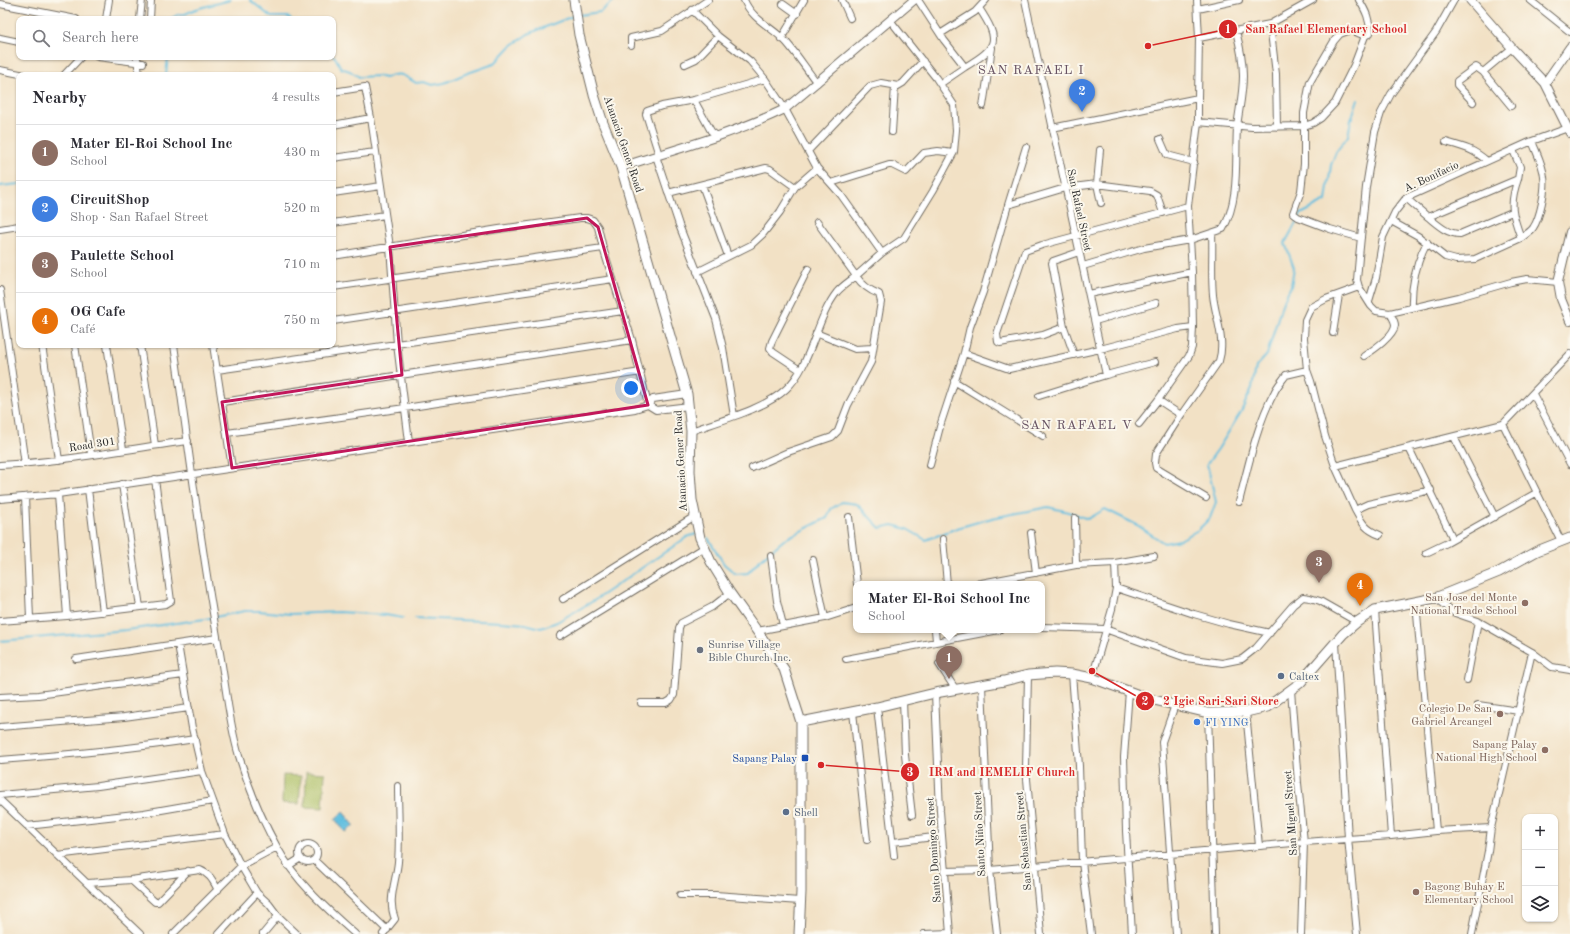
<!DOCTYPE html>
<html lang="en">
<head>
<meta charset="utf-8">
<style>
  body { margin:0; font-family:"Old Standard TT",serif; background:#f7f7f7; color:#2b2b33 }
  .controls { position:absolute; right:12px; bottom:12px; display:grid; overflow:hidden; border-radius:8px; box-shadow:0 1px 3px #0004 }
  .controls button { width:36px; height:36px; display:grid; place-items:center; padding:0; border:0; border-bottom:1px solid #e1e1e2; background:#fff; color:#2b2b33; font:20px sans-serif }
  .you { position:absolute; left:631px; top:388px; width:14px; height:14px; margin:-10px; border:3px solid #fff; border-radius:50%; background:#1a73e8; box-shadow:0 0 0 6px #1a73e833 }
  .badge { display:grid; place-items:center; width:26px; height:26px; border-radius:50%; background:#7c3aed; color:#fff; font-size:13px; font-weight:700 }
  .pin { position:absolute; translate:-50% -33px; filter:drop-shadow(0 1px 2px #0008) }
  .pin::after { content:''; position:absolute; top:21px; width:14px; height:12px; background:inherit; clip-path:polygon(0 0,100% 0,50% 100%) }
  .popup { position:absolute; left:853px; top:581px; width:192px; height:52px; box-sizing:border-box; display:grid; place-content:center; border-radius:8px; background:#fff; filter:drop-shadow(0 1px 3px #0005); font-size:13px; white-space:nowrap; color:#7c7c81 }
  .popup b { font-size:15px; color:#2b2b33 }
  .popup::after { content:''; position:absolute; left:50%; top:100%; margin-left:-8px; border:8px solid transparent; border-top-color:#fff }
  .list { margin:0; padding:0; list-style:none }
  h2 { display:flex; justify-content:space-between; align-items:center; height:52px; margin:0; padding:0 16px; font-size:17px }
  h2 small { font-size:13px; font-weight:400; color:#7c7c81 }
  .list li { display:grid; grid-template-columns:26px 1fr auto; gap:12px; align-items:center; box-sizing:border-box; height:56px; padding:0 16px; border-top:1px solid #e1e1e2 }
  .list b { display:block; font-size:15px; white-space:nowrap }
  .list p { margin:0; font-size:13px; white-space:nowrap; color:#7c7c81 }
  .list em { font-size:13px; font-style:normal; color:#7c7c81 }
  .icon { flex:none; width:22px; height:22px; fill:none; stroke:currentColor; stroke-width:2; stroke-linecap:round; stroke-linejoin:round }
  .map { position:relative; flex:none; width:1570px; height:934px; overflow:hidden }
  .search { position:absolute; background:#fff; box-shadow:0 1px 3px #0004; left:16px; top:16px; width:320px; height:44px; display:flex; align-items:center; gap:10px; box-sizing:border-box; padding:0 14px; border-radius:8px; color:#7c7c81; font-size:15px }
  .panel { position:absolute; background:#fff; box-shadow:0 1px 3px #0004; left:16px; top:72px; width:320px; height:276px; border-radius:8px }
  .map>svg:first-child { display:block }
</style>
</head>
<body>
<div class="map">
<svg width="1570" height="934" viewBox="0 0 1570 934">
  <rect width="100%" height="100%" fill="#fbf7ec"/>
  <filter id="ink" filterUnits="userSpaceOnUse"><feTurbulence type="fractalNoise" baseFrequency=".025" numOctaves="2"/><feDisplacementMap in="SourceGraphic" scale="8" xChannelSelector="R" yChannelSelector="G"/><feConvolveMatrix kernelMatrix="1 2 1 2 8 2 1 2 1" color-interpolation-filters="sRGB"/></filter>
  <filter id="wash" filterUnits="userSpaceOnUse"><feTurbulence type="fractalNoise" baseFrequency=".012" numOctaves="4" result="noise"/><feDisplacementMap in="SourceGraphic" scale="16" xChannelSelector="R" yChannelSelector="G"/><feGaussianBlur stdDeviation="0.9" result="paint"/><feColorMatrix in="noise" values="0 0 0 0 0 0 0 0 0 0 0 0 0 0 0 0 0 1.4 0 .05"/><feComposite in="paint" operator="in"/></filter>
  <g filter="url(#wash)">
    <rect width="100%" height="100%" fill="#f2e1c5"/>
    <path fill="#abbe62" stroke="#6b7446" d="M306,772L325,773L323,808L305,807Z
      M283,775L301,776L299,804L282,803Z"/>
    <path fill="#61bedf" stroke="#467485" d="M343,812L354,825L345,832L335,819Z"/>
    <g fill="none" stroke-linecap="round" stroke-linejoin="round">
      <path stroke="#61bedf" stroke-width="2" d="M250,0L271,17H288L291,19
        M579,15L600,12L615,0
        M170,19L179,14H185L196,9L230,0
        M333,56L335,57L341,68L350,71L359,77L377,76L385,78C400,71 403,75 416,83L424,82L432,85L444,83L465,74L494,64L511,46L528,34L573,16
        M166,75L168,57
        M0,186L19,184
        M708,538L724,564L736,574L748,573L759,561L785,539L827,518L831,509L842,502L857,504L880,528L893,525L907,529L926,540L957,528L992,518L1048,507L1069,512L1088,519L1105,509L1137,525L1164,543L1180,540L1198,530L1210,518L1216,502L1207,464L1218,449L1241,412L1252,388L1256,367L1267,355L1282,304L1291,286L1294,268L1285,243L1301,214L1326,201L1331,165L1336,152L1348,136L1351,120L1358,99
        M415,618L502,622L525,624L541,628L557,622L595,600L687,537L696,534
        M0,641L126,630L205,619L245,611H259L290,614L339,612L385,615L403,618"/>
    </g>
  </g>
  <g filter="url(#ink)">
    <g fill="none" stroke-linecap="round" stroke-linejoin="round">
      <g stroke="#716b61" stroke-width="8">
        <path id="minor" d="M744,0C753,21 773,27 787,43C798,56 807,70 817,83
          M842,0L850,18
          M918,0L944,40L965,67L940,84
          M1025,0L1106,375L1155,362
          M1454,0L1436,32L1391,94L1381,113L1375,132L1366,187L1359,257L1357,280L1359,287L1371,306L1376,311L1390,313L1459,297L1511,282L1527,279L1558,282
          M1530,0L1570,32
          M0,4L76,19
          M783,4L797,14
          M1198,9L1239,0
          M692,10L718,36L750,61L765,79L785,109L817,168L841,195L882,253
          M106,19L109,0
          M140,19L142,0
          M150,19L151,0
          M1270,24L1276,74L1277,127
          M940,34L975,12L986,0
          M0,38L19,42
          M1199,38L1270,24L1313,0
          M781,39L804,0
          M631,45V38L662,31L708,0
          M98,57L143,63
          M137,57L139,75
          M685,64L696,59L718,36
          M965,67C999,47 1000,40 979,8
          M0,70L25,75
          M64,75L81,57
          M333,92L365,87L371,118L390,247L397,344L409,442
          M694,100L711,131L717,136
          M1473,102L1457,85V81L1476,67L1483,72
          M983,106L992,48
          M1511,106L1483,72L1512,48
          M1198,122L1252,127L1304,126L1313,123L1321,118L1335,103L1354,65L1365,36L1370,33C1370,20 1366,11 1359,0
          M333,125L371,118
          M1052,128L1198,98L1199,38L1197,0
          M892,132L895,86
          M1160,139L1167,155L1194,162
          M1446,142C1464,147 1473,149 1487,161
          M1100,150L1097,184L1101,203
          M1513,150L1520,167L1518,179
          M808,151L870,86L881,83L898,86L903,83L923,61
          M659,155L646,114L647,111L662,106L694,100L765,79
          M656,156L679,225L716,319L723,348L734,416
          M333,158L375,152
          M831,183L889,165H892L906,172L924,153L938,151L953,153
          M702,185L728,256
          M333,193L381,186
          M668,193L766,168L770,169L795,187
          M1008,205L1026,147
          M1428,217C1438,225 1447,234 1460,234L1512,212
          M1391,221L1418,236L1445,257L1456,260L1475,259L1521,238C1512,214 1509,204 1518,179L1428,217L1406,198
          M333,223L385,215
          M0,229L19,226
          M1361,238L1330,229L1298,217L1293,213L1301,191L1304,164V113L1310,82L1334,41L1340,34L1351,30L1365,36
          M1521,238C1525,235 1530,232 1533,228C1540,218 1546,189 1544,177C1543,164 1536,152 1532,141
          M333,256L499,229L580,218H587L593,220L598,227L603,248L632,340L648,405
          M1083,266L1144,248L1190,240L1223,229C1240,199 1235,161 1237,127C1239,110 1243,93 1243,76C1243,61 1240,46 1236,31
          M697,272L751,245L763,234L780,212L795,187L817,168
          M333,287L603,248
          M1359,287L1326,299L1311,307L1305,320L1304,338L1307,370L1311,381L1325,436L1335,466L1355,510L1368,504L1431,490
          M0,290L25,464
          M1089,294L1192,272
          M1369,301L1376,278L1383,237L1395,212L1406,198L1532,141L1568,128
          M1412,308C1411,285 1416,263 1427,242
          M333,321L613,279
          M1095,321L1156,303
          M1064,327L1043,335L1000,343L998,342L997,334L1025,251L1042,245L1188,206L1198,122V98
          M816,333L855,349L873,348
          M1333,333L1339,295
          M42,345L59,460
          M75,345L91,454
          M107,345L123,449
          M140,345L155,445
          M174,345C189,448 201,551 220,653C226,687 229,723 239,756C248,785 262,820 277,847C296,882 326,908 355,934
          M213,345L232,468
          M964,353L1009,369L1100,349L1178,329L1193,327
          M1074,355L1064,327L1052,263L1053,261L1079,252
          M1364,356C1373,350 1394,336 1395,325C1395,321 1392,317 1390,313
          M217,370L623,311
          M800,370L773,352L770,348L772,341L808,269
          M954,381L1043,436
          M1533,394L1570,464
          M1039,396L1106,375
          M1158,400L1181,415L1219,361C1226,340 1215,316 1213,295C1211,274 1213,253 1212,233
          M222,402L632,340
          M648,405L656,410L689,406
          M1181,415L1156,454L1155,463L1156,468L1206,498
          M1139,424L1158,400L1189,356L1192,347L1193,327L1192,272L1188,206
          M1503,424L1570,354
          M691,431C719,421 765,409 786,389C812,365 815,320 837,292C842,286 850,281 856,276L817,222
          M227,433L405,408L641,372
          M1454,437L1495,517
          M1409,448L1453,539
          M0,465C63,462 125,449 188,441
          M930,465L941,423L964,353L970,327L983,292L1008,205L1065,188L1097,184L1150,191L1157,195L1163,213
          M1335,466L1503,424L1561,541
          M752,468L788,452L832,437L838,431L848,405L871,362L881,302L879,294C868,290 862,285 856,276L882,253L904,238L933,191L954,152L956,130L954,105L936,78L890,20
          M122,484L140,607
          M88,489L103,612
          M58,494L67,616
          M25,497L30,618
          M0,499L58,494L635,409L648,405L653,399L687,394
          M1239,502C1248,467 1257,424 1274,393C1277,386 1282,381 1286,375L1307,370
          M1355,510C1362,523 1366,530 1380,535
          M849,517L857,584
          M1075,518L1076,565
          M1031,533L1036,573
          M943,539L947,584
          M1426,553L1447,543L1536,493
          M771,556L777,601L783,625
          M813,560L825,618
          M1115,563L1154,556
          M976,584L1076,565L1115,563L1116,588L1112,609L1092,678
          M1116,588L1194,614L1229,624L1270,633
          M1435,598L1455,613L1478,621L1532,652L1552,667L1570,670
          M563,599L695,516
          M1416,603L1436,831
          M1375,610L1391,836
          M0,621L67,616L166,604L171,601L155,479
          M1042,627L1105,629L1186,658L1222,663L1242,659L1256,648L1293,605L1303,597L1310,598L1320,601L1357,622
          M935,630L936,641
          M757,631L825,618L856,608
          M560,636L705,547
          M1336,643L1348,838L1357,934
          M178,644L192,728L202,771L225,834L241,866L257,893L269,904L278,916L297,934
          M76,659L217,638
          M846,659L999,630
          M939,664L956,690
          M1072,674L1079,766L1082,862L1091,934
          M1028,675L1026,768L1041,934
          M1467,680L1478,621
          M982,685L990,870L997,934
          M1291,690L1298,783L1304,842L1301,934
          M1129,691L1124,757L1126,831L1132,934
          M935,693L940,811L950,934
          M0,697L38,695L183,675
          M903,700L905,755L912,815
          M641,703H666L671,700L674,695L679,628L681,623L712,607L730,593
          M1175,705L1162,742L1176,934
          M1478,705L1519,711
          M877,707L894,856
          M853,712L867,840
          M1246,712L1259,846
          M1208,713L1215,934
          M0,727L124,717L189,708
          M0,760C65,755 130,749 195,739
          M0,795L98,786L202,771
          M0,800L140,934
          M27,826L144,813L213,801
          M893,842L942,836
          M299 853a9 9 0 1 1 18 0a9 9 0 1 1-18 0Z
          M57,855L225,834
          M314,860L387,930
          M288,866L301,858
          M944,871L990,870L1304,842L1391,836L1436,831L1491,828
          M131,880L155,902H158L188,871
          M88,883L131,880L200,870C210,874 213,881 218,890
          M680,895H715L800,901
          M173,934L241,866L277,847
          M219,934L257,893
          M263,934L278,916
          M383,934L395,919C387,900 396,882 398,862C400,838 398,810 398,786
          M924,934L950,933
          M1472,934L1488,851L1491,828L1532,652"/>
      </g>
      <g stroke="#716b61" stroke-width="10">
        <path id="tertiary" d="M1470,0L1512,48L1545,83L1570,133
          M1545,83L1570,47
          M621,167C676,149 733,134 785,109L914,0
          M1570,232L1558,282L1561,299L1570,321"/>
      </g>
      <g stroke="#716b61" stroke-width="11">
        <path id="secondary" d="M574,0L579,35L594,95L603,123L621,167L687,394L691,431L690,471L692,500L700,538L711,562L730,593L784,669L801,722V892L799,934
          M801,722L877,707L935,693L1004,681L1028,675L1055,673L1072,674L1092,678L1150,699L1208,713L1246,712L1267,707L1300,683L1343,634L1357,622L1375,610L1435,598L1499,572L1537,551L1570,538"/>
      </g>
      <use href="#minor" stroke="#fff" stroke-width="6"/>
      <use href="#tertiary" stroke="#fff" stroke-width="8"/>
      <use href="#secondary" stroke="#fff" stroke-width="9"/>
    </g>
  </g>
  <path fill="none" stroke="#c2185b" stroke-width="3" stroke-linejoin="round" d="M587,218L598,227L648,405L232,468L222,402L402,375L390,247Z"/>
  <g fill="#8d6e63" stroke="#fbf7ec" stroke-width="1.5">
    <circle cx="1525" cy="603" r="4"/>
    <circle cx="1500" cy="714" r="4"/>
    <circle cx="1545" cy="750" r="4"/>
    <circle cx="1416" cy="892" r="4"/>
  </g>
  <circle fill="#6b7280" stroke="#fbf7ec" stroke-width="1.5" cx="700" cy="650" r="4"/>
  <g fill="#5c6f8a" stroke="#fbf7ec" stroke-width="1.5">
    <circle cx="1281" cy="676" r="4"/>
    <circle cx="786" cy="812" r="4"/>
  </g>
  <circle fill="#3f7fe0" stroke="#fbf7ec" stroke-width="1.5" cx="1197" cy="722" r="4"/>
  <rect fill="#1a4fb4" stroke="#fbf7ec" stroke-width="1.5" x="801" y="754" width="8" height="8" rx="2"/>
  <g text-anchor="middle" stroke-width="4" stroke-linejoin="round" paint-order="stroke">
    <g font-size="11" fill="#2b2b2b" stroke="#fbf7ec">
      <text transform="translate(624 144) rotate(71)" y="4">Atanacio Gener Road</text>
      <text transform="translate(1431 176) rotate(-25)" y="4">A. Bonifacio</text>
      <text transform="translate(1080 210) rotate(78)" y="4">San Rafael Street</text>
      <text transform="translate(92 444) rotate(-9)" y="4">Road 301</text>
      <text transform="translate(680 461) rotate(-93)" y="4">Atanacio Gener Road</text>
      <text transform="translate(1290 813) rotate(-94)" y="4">San Miguel Street</text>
      <text transform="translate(979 834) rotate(-93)" y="4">Santo Niño Street</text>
      <text transform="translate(1023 841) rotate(-95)" y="4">San Sebastian Street</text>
      <text transform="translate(933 850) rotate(-94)" y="4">Santo Domingo Street</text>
    </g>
    <g font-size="11" fill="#785e54" stroke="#fbf7ec" text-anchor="end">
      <text x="1517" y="601">San Jose del Monte<tspan x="1517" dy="13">National Trade School</tspan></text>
      <text x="1492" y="712">Colegio De San<tspan x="1492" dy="13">Gabriel Arcangel</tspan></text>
      <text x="1537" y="748">Sapang Palay<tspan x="1537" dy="13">National High School</tspan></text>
      <text x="1424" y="890" text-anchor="start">Bagong Buhay E<tspan x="1424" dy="13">Elementary School</tspan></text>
    </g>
    <g font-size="11" fill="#5b616d" stroke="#fbf7ec" text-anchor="start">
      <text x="708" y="648">Sunrise Village<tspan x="708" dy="13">Bible Church Inc.</tspan></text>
    </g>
    <g font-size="11" fill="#4e5e75" stroke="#fbf7ec" text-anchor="start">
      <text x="1289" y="680">Caltex</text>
      <text x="794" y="816">Shell</text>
    </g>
    <g font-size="11" fill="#366cbe" stroke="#fbf7ec" text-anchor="start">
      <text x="1205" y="726">FI YING</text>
    </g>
    <g font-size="11" fill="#164399" stroke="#fbf7ec" text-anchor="end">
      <text x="797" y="762">Sapang Palay</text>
    </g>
    <g font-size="13" letter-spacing="1" fill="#685363" stroke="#fbf7ec">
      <text x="1031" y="74">SAN RAFAEL I</text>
      <text x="1077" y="429">SAN RAFAEL V</text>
    </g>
  </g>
  <path fill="none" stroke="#d62828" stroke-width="1.5" d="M1148 46L1228 29M1092 671L1145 701M821 765L910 772"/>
  <g fill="#d62828" stroke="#fbf7ec" stroke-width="1.5">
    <circle cx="1148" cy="46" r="4"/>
    <circle cx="1092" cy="671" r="4"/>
    <circle cx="821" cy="765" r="4"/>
    <circle cx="1228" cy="29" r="10"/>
    <circle cx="1145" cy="701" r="10"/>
    <circle cx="910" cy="772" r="10"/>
  </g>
  <g font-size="12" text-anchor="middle" font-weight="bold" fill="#fff">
    <text x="1228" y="33">1</text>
    <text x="1145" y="705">2</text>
    <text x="910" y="776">3</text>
  </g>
  <g font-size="12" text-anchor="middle" font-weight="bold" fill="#d62828" stroke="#fbf7ec" stroke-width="4" stroke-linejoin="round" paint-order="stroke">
    <text x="1326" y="33">San Rafael Elementary School</text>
    <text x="1221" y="705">2 Igie Sari-Sari Store</text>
    <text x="1002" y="776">IRM and IEMELIF Church</text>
  </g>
</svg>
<div class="controls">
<button>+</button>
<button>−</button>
<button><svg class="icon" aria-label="layers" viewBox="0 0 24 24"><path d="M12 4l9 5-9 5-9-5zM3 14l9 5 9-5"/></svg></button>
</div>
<div class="you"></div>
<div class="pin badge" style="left:949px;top:679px;background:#8d6e63">1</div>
<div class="popup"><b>Mater El-Roi School Inc</b>School</div>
<div class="pin badge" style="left:1082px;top:112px;background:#3f7fe0">2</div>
<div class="pin badge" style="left:1319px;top:583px;background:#8d6e63">3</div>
<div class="pin badge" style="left:1360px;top:606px;background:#e8710a">4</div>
<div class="search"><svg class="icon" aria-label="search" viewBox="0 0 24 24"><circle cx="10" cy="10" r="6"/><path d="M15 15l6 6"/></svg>Search here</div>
<section class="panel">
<h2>Nearby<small>4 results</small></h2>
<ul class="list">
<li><span class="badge" style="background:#8d6e63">1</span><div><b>Mater El-Roi School Inc</b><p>School</p></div><em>430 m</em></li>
<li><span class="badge" style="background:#3f7fe0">2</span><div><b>CircuitShop</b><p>Shop · San Rafael Street</p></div><em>520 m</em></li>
<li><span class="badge" style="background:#8d6e63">3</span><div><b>Paulette School</b><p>School</p></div><em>710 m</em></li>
<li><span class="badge" style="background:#e8710a">4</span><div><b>OG Cafe</b><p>Café</p></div><em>750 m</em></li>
</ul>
</section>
</div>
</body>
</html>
